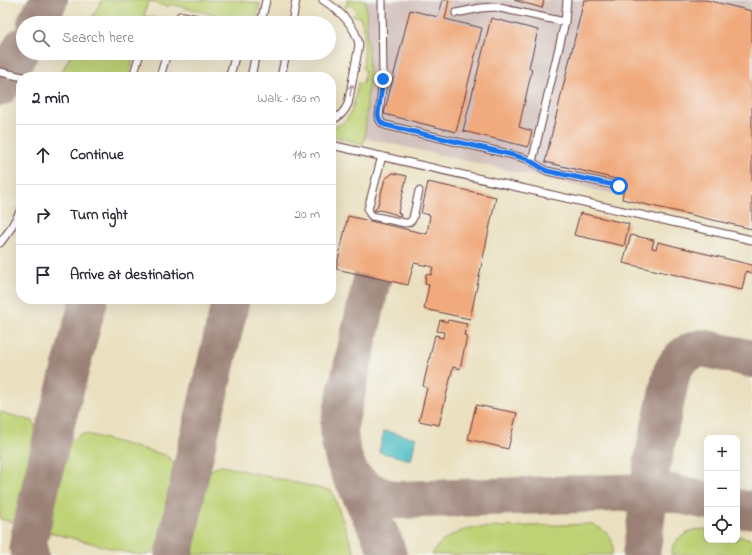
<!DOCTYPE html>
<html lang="en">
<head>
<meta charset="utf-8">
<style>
  body { margin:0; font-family:"Indie Flower",sans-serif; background:#f7f7f7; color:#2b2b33 }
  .controls { position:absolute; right:12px; bottom:12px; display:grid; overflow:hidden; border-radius:8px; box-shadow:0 4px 16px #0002 }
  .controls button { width:36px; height:36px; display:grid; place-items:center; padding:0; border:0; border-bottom:1px solid #e1e1e2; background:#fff; color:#2b2b33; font:20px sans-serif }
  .stop { position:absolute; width:12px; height:12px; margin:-9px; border:3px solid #1a73e8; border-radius:50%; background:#fff }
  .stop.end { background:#1a73e8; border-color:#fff; box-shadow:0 1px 4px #0008 }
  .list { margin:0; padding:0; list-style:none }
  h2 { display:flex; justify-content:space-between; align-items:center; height:52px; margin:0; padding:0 16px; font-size:17px }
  h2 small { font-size:13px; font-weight:400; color:#7c7c81 }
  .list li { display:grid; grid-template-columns:26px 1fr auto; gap:12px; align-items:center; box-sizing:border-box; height:60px; padding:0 16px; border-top:1px solid #e1e1e2 }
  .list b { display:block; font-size:15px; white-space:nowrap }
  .list em { font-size:13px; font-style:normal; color:#7c7c81 }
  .icon { flex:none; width:22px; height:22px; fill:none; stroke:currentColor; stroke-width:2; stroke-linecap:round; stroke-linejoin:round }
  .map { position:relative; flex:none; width:752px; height:555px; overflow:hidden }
  .search { position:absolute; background:#fff; box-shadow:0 4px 16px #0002; left:16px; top:16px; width:320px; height:44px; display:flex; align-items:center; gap:10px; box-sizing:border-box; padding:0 14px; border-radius:22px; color:#7c7c81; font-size:15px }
  .panel { position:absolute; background:#fff; box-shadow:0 4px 16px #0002; left:16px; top:72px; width:320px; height:232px; border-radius:16px }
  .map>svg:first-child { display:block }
</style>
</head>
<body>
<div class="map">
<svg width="752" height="555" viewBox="0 0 752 555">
  <rect width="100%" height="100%" fill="#f6f6f2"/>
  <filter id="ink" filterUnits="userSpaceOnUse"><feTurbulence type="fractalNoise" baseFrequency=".025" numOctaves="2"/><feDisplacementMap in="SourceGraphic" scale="8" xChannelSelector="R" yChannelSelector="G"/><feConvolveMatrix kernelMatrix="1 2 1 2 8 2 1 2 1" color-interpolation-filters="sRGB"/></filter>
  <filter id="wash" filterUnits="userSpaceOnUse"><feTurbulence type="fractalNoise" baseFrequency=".012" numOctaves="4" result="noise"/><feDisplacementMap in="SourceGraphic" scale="16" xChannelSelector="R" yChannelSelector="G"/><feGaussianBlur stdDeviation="0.9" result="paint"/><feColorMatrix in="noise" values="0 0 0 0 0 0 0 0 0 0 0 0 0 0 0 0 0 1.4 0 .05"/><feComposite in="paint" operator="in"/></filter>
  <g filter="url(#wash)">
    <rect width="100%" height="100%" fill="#eae0bf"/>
    <path fill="#d1c0bc" d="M366,0H752V229L622,199V196L365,138L369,75Z"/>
    <path fill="#bed275" stroke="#847850" d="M102,0H240L260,4L255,23H248L170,4L168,7L148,1L144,16L164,20L163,23H89Z
      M346,0H366L369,75L365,138L363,144L331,136V127C353,125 354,101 358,83L363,84L365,71L363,69C364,56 366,28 360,17L353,15L357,11L350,4L346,8L345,6L348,2Z
      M72,53H134L129,77H63L62,71Z
      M0,412L33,421L39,437L15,523L0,519Z
      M81,434H87L165,455C172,459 175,463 175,472L160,540C154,554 151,555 137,555L48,532V526L70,443L73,440Z
      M218,466H223L332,491L355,555H189L207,475L210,471Z
      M591,524C606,530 616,538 612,555H432C439,539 454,534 470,528Z
      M707,529V540H737V536L752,539V555H671L673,546L679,538L693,530Z"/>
    <path fill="#51c0c6" stroke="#4e7078" d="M384,431L416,438L411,460L379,452Z"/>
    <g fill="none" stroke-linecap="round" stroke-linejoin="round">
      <path stroke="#9a8075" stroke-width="38" d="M36,23L49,0
        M0,87L23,46
        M372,279L339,425C339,439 341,450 345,462L384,543L388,555
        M351,476C365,489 376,496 395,500L649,492L672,493L707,501
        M737,508L745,510L752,509
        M30,555L28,546L29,538L51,442L89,299
        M174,555L190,476L231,299
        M641,555L646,520L652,464L672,372C679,357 686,352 702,348L752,359"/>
    </g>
    <g id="blocks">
      <path fill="#f0aa7d" d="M443,0H449L445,19L482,28L456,132L384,114L410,10L438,17Z
        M514,0H544L542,8Z
        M584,0H706L752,11V229L622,199L625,181L545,162Z
        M491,18L538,30L529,68L532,69L519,127L532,131L528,147L463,131Z
        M393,173L407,176L398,212L401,215L400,216L396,215L395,214L380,210L374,211L375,209L377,208L385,179Z
        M428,182L496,197L470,319L424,309L429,285L425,284L426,274L431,275L433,267L414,263L408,285L336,269L348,216L427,234L430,215L421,213Z
        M580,213L629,224L624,246L574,235Z
        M631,235L654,240L652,248L656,249L658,242L752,265V273L746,271L742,290L623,263Z
        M440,320L447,322L448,320L467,324L464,335L467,336L460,369L453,367L439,425L419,421L427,388L423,386L435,335L439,336L438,337L443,338L444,332L437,331Z
        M476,405L517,413L508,449L468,439Z"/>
    </g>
  </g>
  <g filter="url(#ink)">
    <use href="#blocks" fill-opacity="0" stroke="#623c41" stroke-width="1"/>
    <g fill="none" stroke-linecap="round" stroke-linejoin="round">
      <g stroke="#623c41" stroke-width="9">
        <path id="lane" d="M323,0C339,10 356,26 359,45L348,104C344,112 340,117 331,120
          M382,0L383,79L379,115C379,120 380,122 385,125L509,154L527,159L547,171L619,186
          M456,13L481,8L495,7L565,22
          M177,23L178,19L180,16H183L216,23
          M261,23L266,0
          M292,23L296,0
          M0,72L23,77
          M133,77L140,53
          M160,77L167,53
          M228,77L231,72L236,53
          M251,77L256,53
          M281,77L286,53
          M331,145L752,240
          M382,156L368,209L370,214L372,216L405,223C409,223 411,222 413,218L419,191
          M532,162L565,22L567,0
          M0,243L9,231L21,210"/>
      </g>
      <use href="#lane" stroke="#fff" stroke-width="7"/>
    </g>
    <defs><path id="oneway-shaft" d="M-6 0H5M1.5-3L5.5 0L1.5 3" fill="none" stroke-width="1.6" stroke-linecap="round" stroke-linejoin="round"/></defs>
    <use stroke="#ae9aa0" href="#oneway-shaft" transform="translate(351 90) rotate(-80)"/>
  </g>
  <g fill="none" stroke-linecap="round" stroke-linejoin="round" filter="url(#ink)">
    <path stroke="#1a73e8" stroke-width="5" d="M383,79L378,115C379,120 380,122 385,125L509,154L527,159L547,171L619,186"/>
  </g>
</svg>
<div class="controls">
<button>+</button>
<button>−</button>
<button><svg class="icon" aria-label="locate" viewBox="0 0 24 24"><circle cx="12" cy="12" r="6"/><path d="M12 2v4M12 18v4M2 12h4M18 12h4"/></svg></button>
</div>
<div class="stop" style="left:619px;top:186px"></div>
<div class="stop end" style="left:383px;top:79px"></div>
<div class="search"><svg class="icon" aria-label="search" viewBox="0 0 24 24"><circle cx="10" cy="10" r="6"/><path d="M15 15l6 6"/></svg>Search here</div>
<section class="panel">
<h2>2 min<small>Walk · 130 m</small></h2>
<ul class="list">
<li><svg class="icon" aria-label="ahead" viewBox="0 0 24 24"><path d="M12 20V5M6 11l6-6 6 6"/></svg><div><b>Continue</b></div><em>110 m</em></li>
<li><svg class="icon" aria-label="right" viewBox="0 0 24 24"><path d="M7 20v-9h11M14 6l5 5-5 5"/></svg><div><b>Turn right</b></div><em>20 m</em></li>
<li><svg class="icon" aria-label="arrive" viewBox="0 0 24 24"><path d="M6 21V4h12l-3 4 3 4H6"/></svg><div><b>Arrive at destination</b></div></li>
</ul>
</section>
</div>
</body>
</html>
